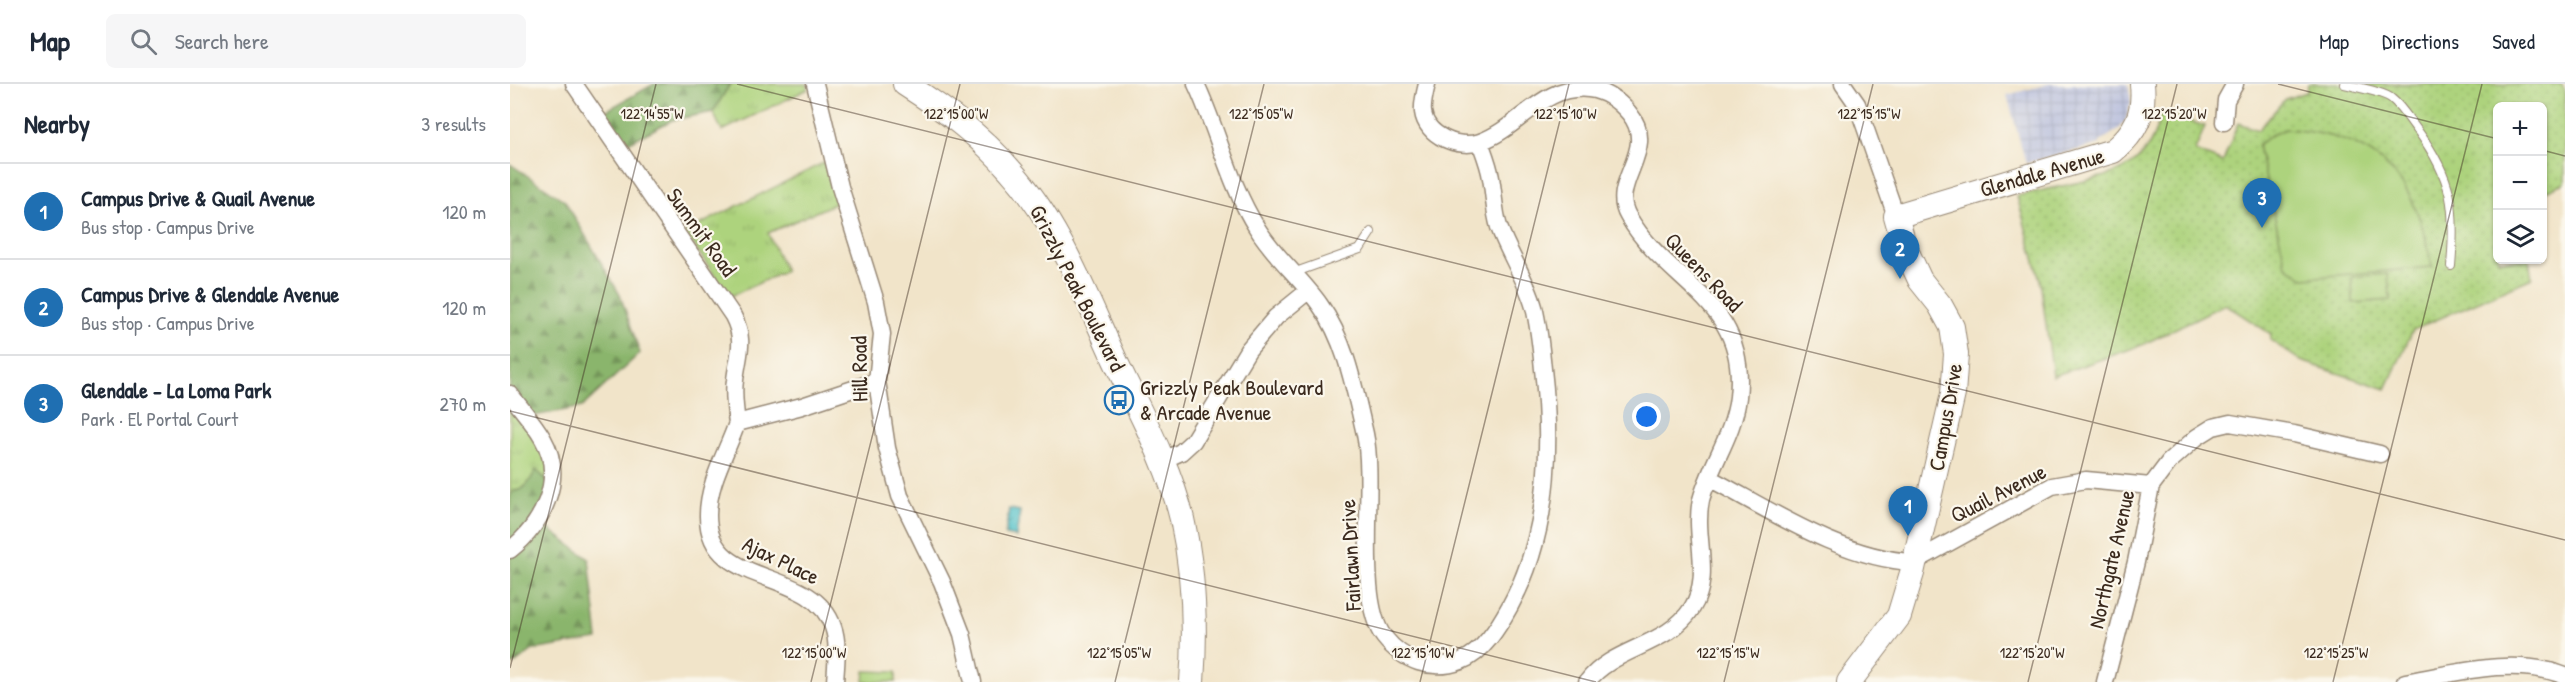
<!DOCTYPE html>
<html lang="en">
<head>
<meta charset="utf-8">
<style>
  body { margin:0; font-family:"Patrick Hand",sans-serif; background:#f6f6f7; color:#1f2937 }
  .controls { position:absolute; right:18px; top:18px; display:grid; overflow:hidden; border-radius:9px; box-shadow:0 2px 4px #0004 }
  .controls button { width:54px; height:54px; display:grid; place-items:center; padding:0; border:0; border-bottom:2px solid #e0e1e3; background:#fff; color:#1f2937; font:30px sans-serif }
  .you { position:absolute; left:1137px; top:333px; width:21px; height:21px; margin:-15px; border:4px solid #fff; border-radius:50%; background:#1a73e8; box-shadow:0 0 0 9px #1a73e833 }
  .badge { display:grid; place-items:center; width:39px; height:39px; border-radius:50%; background:#1f6fb2; color:#fff; font-size:20px; font-weight:700 }
  .pin { position:absolute; translate:-50% -50px; filter:drop-shadow(0 2px 3px #0008) }
  .pin::after { content:''; position:absolute; top:32px; width:21px; height:18px; background:inherit; clip-path:polygon(0 0,100% 0,50% 100%) }
  .list { margin:0; padding:0; list-style:none }
  h2 { display:flex; justify-content:space-between; align-items:center; height:78px; margin:0; padding:0 24px; font-size:26px }
  h2 small { font-size:20px; font-weight:400; color:#747a83 }
  .list li { display:grid; grid-template-columns:39px 1fr auto; gap:18px; align-items:center; box-sizing:border-box; height:96px; padding:0 24px; border-top:2px solid #e0e1e3 }
  .list b { display:block; font-size:22px; white-space:nowrap }
  .list p { margin:0; font-size:20px; white-space:nowrap; color:#747a83 }
  .list em { font-size:20px; font-style:normal; color:#747a83 }
  .icon { flex:none; width:33px; height:33px; fill:none; stroke:currentColor; stroke-width:2; stroke-linecap:round; stroke-linejoin:round }
  .map { position:relative; flex:none; width:2055px; height:598px; overflow:hidden }
  header { display:flex; align-items:center; gap:36px; box-sizing:border-box; height:84px; padding:0 30px; background:#fff; border-bottom:2px solid #e0e1e3 }
  header strong { font-size:28px }
  nav { display:flex; gap:33px; margin-inline-start:auto; font-size:21px }
  .search { width:420px; height:54px; background:#f6f6f7; display:flex; align-items:center; gap:15px; box-sizing:border-box; padding:0 21px; border-radius:9px; color:#747a83; font-size:22px }
  main { display:flex }
  aside { flex:1; background:#fff }
  .map>svg:first-child { display:block }
</style>
</head>
<body>
<header>
<strong>Map</strong>
<div class="search"><svg class="icon" aria-label="search" viewBox="0 0 24 24"><circle cx="10" cy="10" r="6"/><path d="M15 15l6 6"/></svg>Search here</div>
<nav><a>Map</a><a>Directions</a><a>Saved</a></nav>
</header>
<main>
<aside>
<h2>Nearby<small>3 results</small></h2>
<ul class="list">
<li><span class="badge">1</span><div><b>Campus Drive &amp; Quail Avenue</b><p>Bus stop · Campus Drive</p></div><em>120 m</em></li>
<li><span class="badge">2</span><div><b>Campus Drive &amp; Glendale Avenue</b><p>Bus stop · Campus Drive</p></div><em>120 m</em></li>
<li><span class="badge">3</span><div><b>Glendale - La Loma Park</b><p>Park · El Portal Court</p></div><em>270 m</em></li>
</ul>
</aside>
<div class="map">
<svg width="2055" height="598" viewBox="0 0 2055 598">
  <defs>
    <pattern id="industrial-grid" width="8" height="8" patternUnits="userSpaceOnUse" patternTransform="scale(1.5)"><rect width="8" height="8" fill="#bdc3de"/><path d="M0 4h8M4 0v8" fill="none" stroke="#a3a8be"/></pattern>
    <pattern id="grass-tufts" width="24" height="20" patternUnits="userSpaceOnUse" patternTransform="scale(1.5)"><rect width="24" height="20" fill="#add37d"/><path d="M3 7l-1-3M5 7V3M7 7l1-3M15 17l-1-3M17 17v-4M19 17l1-3" fill="none" stroke="#96b56c"/></pattern>
    <pattern id="forest-firs" width="22" height="20" patternUnits="userSpaceOnUse" patternTransform="scale(1.5)"><rect width="22" height="20" fill="#8ab56c"/><path d="M5 1l3.5 6h-7zM16 11l3.5 6h-7z" fill="#729358"/></pattern>
    <pattern id="park-dots" width="8" height="8" patternUnits="userSpaceOnUse" patternTransform="scale(1.5)"><rect width="8" height="8" fill="#add37d"/><path d="M2 2h.1M6 6h.1" fill="none" stroke="#96b56c" stroke-width="1.8" stroke-linecap="round"/></pattern>
    <pattern id="water-ripples" width="26" height="14" patternUnits="userSpaceOnUse" patternTransform="scale(1.5)"><rect width="26" height="14" fill="#54c2ca"/><path d="M2 4q2-2 4 0t4 0M15 11q2-2 4 0t4 0" fill="none" stroke="#479ea3"/></pattern>
  </defs>
  <rect width="100%" height="100%" fill="#fbf7ec"/>
  <filter id="ink" filterUnits="userSpaceOnUse"><feTurbulence type="fractalNoise" baseFrequency=".0167" numOctaves="2"/><feDisplacementMap in="SourceGraphic" scale="12" xChannelSelector="R" yChannelSelector="G"/><feConvolveMatrix kernelMatrix="1 2 1 2 8 2 1 2 1" color-interpolation-filters="sRGB"/></filter>
  <filter id="wash" filterUnits="userSpaceOnUse"><feTurbulence type="fractalNoise" baseFrequency=".008" numOctaves="4" result="noise"/><feDisplacementMap in="SourceGraphic" scale="24" xChannelSelector="R" yChannelSelector="G"/><feGaussianBlur stdDeviation="1.35" result="paint"/><feColorMatrix in="noise" values="0 0 0 0 0 0 0 0 0 0 0 0 0 0 0 0 0 1.4 0 .05"/><feComposite in="paint" operator="in"/></filter>
  <g filter="url(#wash)">
    <rect width="100%" height="100%" fill="#f1e4c9"/>
    <path fill="url(#industrial-grid)" d="M1539,0H1618L1621,18L1616,36L1610,44L1590,58V60L1516,79L1497,11Z"/>
    <path fill="url(#grass-tufts)" stroke="#747e4e" stroke-width="1.5" d="M220,0H297L298,5L212,47L203,28Z
      M315,78L326,119L258,149L275,187L219,213L175,148Z
      M0,310L41,383L0,466Z"/>
    <path fill="url(#forest-firs)" stroke="#627045" stroke-width="1.5" d="M144,0H220L203,28L162,36L114,61L92,29Z
      M0,80L55,117L110,211L130,269L72,323L18,333L0,310Z
      M26,386L41,400L28,437L79,475L88,555L23,566L0,583V413L3,407C16,407 20,396 26,386Z"/>
    <path fill="url(#park-dots)" stroke="#747e4e" stroke-width="1.5" d="M1798,0H2051L2055,7V99L2033,108L2032,22H1988V176H2019L2022,194L1903,246L1876,305L1791,277L1760,256L1761,250L1715,220L1632,261L1543,292L1530,196L1507,112C1528,107 1549,103 1570,98C1617,88 1639,79 1651,29L1695,42L1685,67L1713,78L1728,39L1748,46L1775,15L1797,8Z"/>
    <path fill="#add37d" stroke="#747e4e" stroke-width="1.5" d="M1776,45C1870,52 1906,93 1922,183L1794,194L1776,182L1748,61L1761,51Z
      M1878,190L1880,216L1843,219L1842,193Z
      M355,587L386,588V598H354Z"/>
    <path fill="url(#water-ripples)" stroke="#487674" stroke-width="1.5" d="M499,425L510,427L506,453L495,451Z"/>
  </g>
  <g filter="url(#ink)">
    <g fill="none" stroke-linecap="round" stroke-linejoin="round">
      <g stroke="#968774" stroke-width="10">
        <path id="lane" d="M1834,0C1845,3 1875,8 1882,15C1892,23 1900,37 1908,47C1943,95 1946,124 1941,182
          M783,189L850,165L861,148"/>
      </g>
      <g stroke="#968774" stroke-width="19">
        <path id="street" d="M64,0L223,232C236,257 228,270 225,296C223,310 225,325 227,339
          M305,0L330,103L366,218L372,250L367,297L377,364L390,412L432,498L452,550L463,598
          M686,0C708,47 719,100 747,144C764,172 791,194 810,221C836,257 845,307 855,350C866,401 845,516 874,553C893,577 922,588 951,577C973,569 989,542 1000,522C1039,451 1042,364 1033,285C1031,264 1029,243 1024,223C1016,195 999,170 989,143C984,127 984,110 981,94C979,81 974,69 970,58
          M917,0C915,8 912,20 913,28C916,52 948,65 970,58C1010,44 1032,0 1079,5C1095,7 1109,17 1119,29C1150,66 1098,98 1118,132C1158,202 1239,216 1228,313C1224,350 1200,381 1191,416C1183,453 1203,491 1182,524C1157,563 1103,563 1077,598
          M1333,0L1347,20L1386,132
          M1714,38L1716,16L1725,0
          M0,310C11,325 24,339 33,355C56,395 32,441 0,466
          M651,377L671,368L683,357L738,266L766,233L798,207
          M1199,394C1260,426 1333,475 1404,478L1542,402L1576,396L1641,402
          M325,598C326,581 329,559 323,543C302,481 197,506 198,431C198,399 217,368 227,339L292,322L367,297
          M1595,598L1626,478L1641,402L1659,378L1687,353L1703,343L1720,339L1784,350L1870,370
          M1895,598C1945,589 2006,572 2055,592"/>
      </g>
      <g stroke="#968774" stroke-width="26">
        <path id="secondary" d="M395,0C434,25 470,51 500,86C549,140 575,211 605,276C629,327 659,380 672,435C684,489 686,544 682,598
          M1339,598L1389,532L1402,489L1443,310L1446,270L1442,243L1430,221L1410,196L1395,164L1386,132L1603,67C1626,48 1635,30 1632,0"/>
      </g>
      <use href="#lane" stroke="#fff" stroke-width="8"/>
      <use href="#street" stroke="#fff" stroke-width="16"/>
      <use href="#secondary" stroke="#fff" stroke-width="24"/>
    </g>
  </g>
  <path fill="none" stroke="#3b2a1e" stroke-width="1.5" stroke-opacity="0.45" d="M227,0L2055,456M1768,0L1988,55M2032,66L2055,72M0,327L1086,598M0,584L146,0M301,598L450,0M605,598L754,0M910,598L1059,0M1214,598L1363,0M1518,598L1667,0M1823,598L1972,0"/>
  <defs>
    <g id="bus-ring" transform="scale(1.5)"><circle r="9.5" fill="#fbf7ec" stroke="#1f6fb2" stroke-width="1.5"/><path d="M-5-6H5V4H4V6H2V4H-2V6H-4V4H-5ZM-3.5-4V0h7V-4ZM-3.5 1.2v1.5H-2V1.2ZM2 1.2v1.5H3.5V1.2Z" fill="#1f6fb2"/></g>
  </defs>
  <g fill-rule="evenodd">
    <use href="#bus-ring" x="609" y="316"/>
  </g>
  <g text-anchor="middle" stroke-width="4.5" stroke-linejoin="round" paint-order="stroke">
    <g font-size="22" fill="#3b2a1e" stroke="#fbf7ec">
      <text transform="translate(1532 88) rotate(-16)" y="8">Glendale Avenue</text>
      <text transform="translate(192 148) rotate(54)" y="8">Summit Road</text>
      <text transform="translate(1194 188) rotate(46)" y="8">Queens Road</text>
      <text transform="translate(568 204) rotate(63)" y="8">Grizzly Peak Boulevard</text>
      <text transform="translate(349 285) rotate(-91)" y="8">Hill Road</text>
      <text transform="translate(1435 333) rotate(-80)" y="8">Campus Drive</text>
      <text transform="translate(1488 409) rotate(-27)" y="8">Quail Avenue</text>
      <text transform="translate(840 471) rotate(-93)" y="8">Fairlawn Drive</text>
      <text transform="translate(1601 475) rotate(-77)" y="8">Northgate Avenue</text>
      <text transform="translate(271 476) rotate(26)" y="8">Ajax Place</text>
    </g>
    <g font-size="22" fill="#3b2a1e" stroke="#fbf7ec" text-anchor="start">
      <text x="630" y="311">Grizzly Peak Boulevard<tspan x="630" dy="25">&amp; Arcade Avenue</tspan></text>
    </g>
  </g>
  <g font-size="15" text-anchor="middle" fill="#3b2a1e" stroke="#fbf7ec" stroke-width="4.5" stroke-linejoin="round" paint-order="stroke">
    <text x="142" y="35">122°14'55"W</text>
    <text x="446" y="35">122°15'00"W</text>
    <text x="751" y="35">122°15'05"W</text>
    <text x="1055" y="35">122°15'10"W</text>
    <text x="1359" y="35">122°15'15"W</text>
    <text x="1664" y="35">122°15'20"W</text>
    <text x="304" y="574">122°15'00"W</text>
    <text x="609" y="574">122°15'05"W</text>
    <text x="913" y="574">122°15'10"W</text>
    <text x="1218" y="574">122°15'15"W</text>
    <text x="1522" y="574">122°15'20"W</text>
    <text x="1826" y="574">122°15'25"W</text>
  </g>
</svg>
<div class="controls">
<button>+</button>
<button>−</button>
<button><svg class="icon" aria-label="layers" viewBox="0 0 24 24"><path d="M12 4l9 5-9 5-9-5zM3 14l9 5 9-5"/></svg></button>
</div>
<div class="you"></div>
<div class="pin badge" style="left:1398px;top:452px">1</div>
<div class="pin badge" style="left:1390px;top:195px">2</div>
<div class="pin badge" style="left:1752px;top:144px">3</div>
</div>
</main>
</body>
</html>
